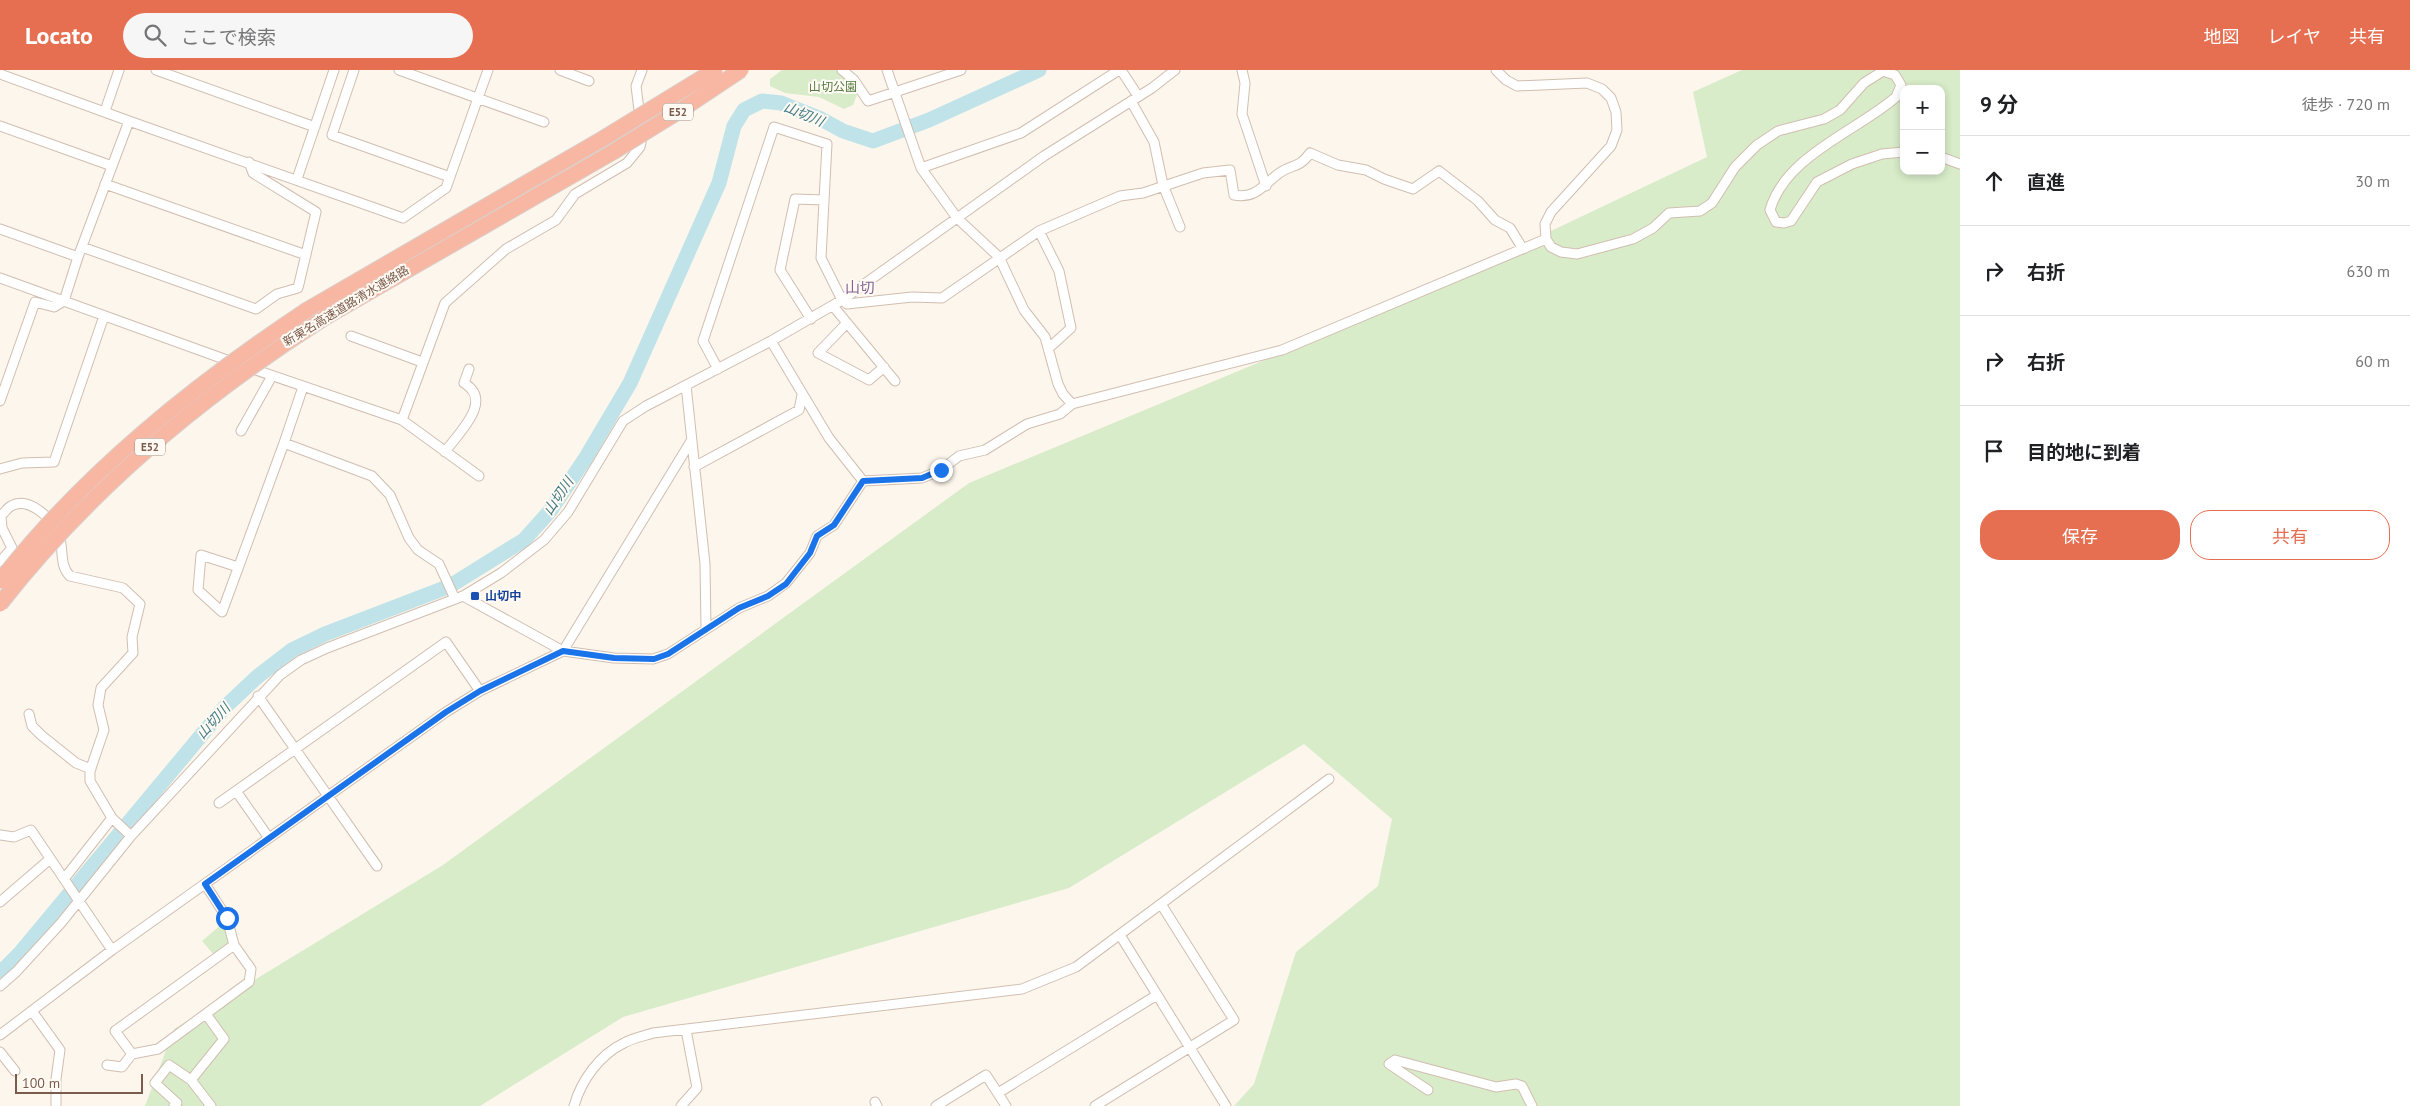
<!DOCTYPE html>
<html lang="ja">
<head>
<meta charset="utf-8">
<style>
  body { margin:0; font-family:"PT Sans","Noto Sans JP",sans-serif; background:#f6f6f6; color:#202124 }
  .controls { position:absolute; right:15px; top:15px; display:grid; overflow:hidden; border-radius:10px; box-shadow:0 2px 8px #0003 }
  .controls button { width:45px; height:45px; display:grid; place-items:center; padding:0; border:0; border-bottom:1px solid #e0e0e0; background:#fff; color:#202124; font:25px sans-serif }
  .scale { position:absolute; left:15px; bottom:12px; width:128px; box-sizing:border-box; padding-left:5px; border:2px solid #7a5c4d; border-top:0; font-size:14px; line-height:18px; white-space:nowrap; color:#7a5c4d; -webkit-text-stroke:4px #fffaf3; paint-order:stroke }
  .stop { position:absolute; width:15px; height:15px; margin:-11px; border:4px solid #1a73e8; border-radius:50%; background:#fff }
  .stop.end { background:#1a73e8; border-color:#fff; box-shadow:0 1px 5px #0008 }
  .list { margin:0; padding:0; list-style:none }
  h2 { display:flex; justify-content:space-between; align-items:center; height:65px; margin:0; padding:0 20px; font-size:21px }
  h2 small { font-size:16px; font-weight:400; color:#757577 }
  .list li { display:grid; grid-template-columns:32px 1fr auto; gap:15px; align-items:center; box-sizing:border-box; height:90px; padding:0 20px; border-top:1px solid #e0e0e0 }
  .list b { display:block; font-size:19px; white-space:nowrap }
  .list em { font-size:16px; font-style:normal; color:#757577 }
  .actions { display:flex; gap:10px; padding:15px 20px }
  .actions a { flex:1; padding:11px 0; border:1px solid #e76f51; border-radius:20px; text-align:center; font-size:18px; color:#e76f51 }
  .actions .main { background:#e76f51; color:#fff }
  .icon { flex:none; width:28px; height:28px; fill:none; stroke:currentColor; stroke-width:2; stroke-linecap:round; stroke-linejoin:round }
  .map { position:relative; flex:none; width:1960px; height:1036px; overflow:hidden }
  header { display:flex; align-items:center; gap:30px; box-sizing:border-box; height:70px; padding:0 25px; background:#e76f51; color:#fff }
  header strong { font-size:24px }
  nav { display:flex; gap:28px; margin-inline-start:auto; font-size:18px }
  .search { width:350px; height:45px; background:#f6f6f6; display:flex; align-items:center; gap:12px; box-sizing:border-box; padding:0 18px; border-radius:28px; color:#757577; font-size:19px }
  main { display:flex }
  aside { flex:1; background:#fff }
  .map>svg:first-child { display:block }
</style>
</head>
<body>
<header>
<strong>Locato</strong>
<div class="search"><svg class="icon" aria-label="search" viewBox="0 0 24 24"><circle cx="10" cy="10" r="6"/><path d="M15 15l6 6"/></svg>ここで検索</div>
<nav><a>地図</a><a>レイヤ</a><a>共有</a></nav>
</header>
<main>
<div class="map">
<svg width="1960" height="1036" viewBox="0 0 1960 1036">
  <rect width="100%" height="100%" fill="#fdf6ec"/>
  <path fill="#d8ecc9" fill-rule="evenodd" d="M782,0H836L848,9L858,22L853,35L844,39L819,27L785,23L770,16V9Z
    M1742,0H1960V1036H1234L1254,1014L1296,882L1378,816L1392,749L1304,674L1069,818L623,947L480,1036H145L174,959L443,795L969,413L1380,242L1707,87L1693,22ZM1904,19H1941V101H1904Z
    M223,853L229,870L227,874L214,885L202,871Z"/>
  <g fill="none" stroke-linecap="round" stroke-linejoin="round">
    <path stroke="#bfe3e8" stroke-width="15" d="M0,903L20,883L224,638L257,607L292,580L325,564L450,516L524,470L550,441L585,389L630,313L719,113L734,56L744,40L762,31L781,33L821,49L843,61L873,71L929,50L1039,0"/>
    <g stroke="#d1beb0" stroke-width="11">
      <path id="minor" d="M156,0L315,57
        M354,0L332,65L450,107
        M399,0L544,52
        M560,0L589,11
        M842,0L854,10L868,31L961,0
        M887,0L921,98L957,148L999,187L1024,240L1045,267L1058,314L1063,324L1072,334
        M1121,0L1138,26
        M1242,0L1245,13L1242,44L1266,116
        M1496,0L1506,10L1517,16L1587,13L1602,19L1611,28L1616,42L1617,60L1611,76L1551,142L1545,154L1546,169L1551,177L1561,182L1577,184L1633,169L1653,158L1669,143L1700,141L1712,133L1735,97L1757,75L1778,61L1824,49L1840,40L1864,13L1883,1L1895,5L1901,15L1896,27C1857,61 1785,86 1770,140L1776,152L1784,153L1791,151L1817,112L1852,94L1882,84L1904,82
        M0,4L129,51L403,148L446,118L488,0
        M1131,31L1154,72L1163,115L1180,157
        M105,41L119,0
        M640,48L636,16L642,0
        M0,56L112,96
        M1941,87L1960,94
        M921,98L1021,63L1119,0
        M297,109L334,0
        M105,114L306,185
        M0,159L78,187
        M1039,161L1059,201L1071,258L1049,278
        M82,177L256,239L277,224L298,218L316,142L253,103L249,92
        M0,208L235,293
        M833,236L895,311
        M811,249L780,200L795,129L824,130
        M847,253L818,283L869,310L884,297
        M351,266L422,292
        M771,271L829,368L863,411
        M250,298L402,350L479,406
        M718,299L703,271L774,57L827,74L821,188L842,230L847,234L912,227L942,228L1039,161L1120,126L1143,123L1203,103L1230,100L1234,125C1256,129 1263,115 1278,104C1292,93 1298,100 1310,83L1338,95L1366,100L1384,109L1413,119L1439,101L1478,131L1495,150L1510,158L1523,179
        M686,315L705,494L706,558
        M303,317L284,373L372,406L390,425L409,468L418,480L439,494L455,529
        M0,331L35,232L54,237L64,231L78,187L129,51
        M402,350L445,233L506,179L556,150L575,124L627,93L640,77L643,63
        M241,361L272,306
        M445,382C459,362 494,331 464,313L469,299
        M694,397L799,340L802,325
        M0,399L22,393L54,392L104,246
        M863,411L922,408L941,400L959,386L985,380L1027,354L1060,344L1072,334L1282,280L1546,169
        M0,446C4,444 7,438 11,436C29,426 51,448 58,463C65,478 58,494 70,506L123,518L140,534L132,567L133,583L101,618L98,635L104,660L90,701V711L112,748L131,766
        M0,492L12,478L2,458L1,446
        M238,497L201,485L198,520L222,542L284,373
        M463,526L563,581L614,588L653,589L668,584L739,538L768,526L786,513L810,483L817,466L834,455L863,411
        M258,626L377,796
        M29,644L32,656L41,665L76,693L91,699
        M236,721L269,768
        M219,733L446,572L480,621
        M0,765L14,767L31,760L112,880
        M64,809L112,748
        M205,814L227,848L234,875L251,899L249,912L158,979L132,984L115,961L234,875
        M0,832L50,789
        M1120,865L1226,1036
        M0,916L16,902L61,853L131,766L280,605L301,590L327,578L463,526L501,503L544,470L568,442L623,351L646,336L771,271L842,230L1044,86L1152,18L1175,0
        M32,941L60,980L56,1009V1036
        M0,965L112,880L446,642L480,621L563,581L691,371
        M0,982L15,1001
        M107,995L122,997L132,984
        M191,1010L211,1036
        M1428,1020L1389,994L1395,990L1496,1017L1516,1014L1522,1016L1532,1036
        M998,1023L1157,925
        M875,1032L877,1036
        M174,1036L177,1033L155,1013L169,995L191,1010L224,969L206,944
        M574,1036C581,1011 599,985 624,973C633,968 644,966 653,963L1022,919L1076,897L1329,709
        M681,1036L697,1018L686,960
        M936,1036L986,1005L1006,1036
        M1095,1036L1234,950L1161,834"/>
    </g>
    <g stroke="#dad1cd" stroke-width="17">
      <path id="motorway" d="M307,240L604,68
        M324,248L613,82"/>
    </g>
    <use href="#minor" stroke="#fff" stroke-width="9"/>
    <use href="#motorway" stroke="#f7b7a3" stroke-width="15"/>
    <g stroke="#dad1cd" stroke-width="17" stroke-linecap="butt">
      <path id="motorway-bridge" d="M604,68L715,0
        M613,82L681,40L741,0
        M0,511C84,403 194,315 307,240
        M0,534C89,420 202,326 324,248"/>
    </g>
    <use href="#motorway-bridge" stroke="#f7b7a3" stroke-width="15"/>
  </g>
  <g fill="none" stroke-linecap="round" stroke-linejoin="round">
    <path stroke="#1a73e8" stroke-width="6" d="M227,848L205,814L446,642L480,621L563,581L614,588L654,589L668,584L739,538L768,526L786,514L810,483L817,466L834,455L863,411L922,408L941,400"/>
  </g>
  <rect fill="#1a4fb4" stroke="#fffaf3" stroke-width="2" x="470" y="521" width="10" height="10" rx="2.5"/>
  <g text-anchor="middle" stroke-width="4" stroke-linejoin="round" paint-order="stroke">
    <g fill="#fffaf3" stroke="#a28b7f" stroke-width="1">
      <rect x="663" y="33.5" width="30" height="17" rx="4"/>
      <rect x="135" y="368.5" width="30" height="17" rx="4"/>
    </g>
    <g font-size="11" font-weight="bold" fill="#7a5c4d">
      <text x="678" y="46">E52</text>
      <text x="150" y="381">E52</text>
    </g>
    <g font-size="12" fill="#537a41" stroke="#fffaf3">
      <text x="833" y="21">山切公園</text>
    </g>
    <g font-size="12" fill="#7a5c4d" stroke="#fffaf3">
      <text transform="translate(346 236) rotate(-31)" y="4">新東名高速道路清水連絡路</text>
    </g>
    <g font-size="12" font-weight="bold" fill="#164399" stroke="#fffaf3" text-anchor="start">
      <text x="485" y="530">山切中</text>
    </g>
    <g font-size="14" font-style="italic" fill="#437c86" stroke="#fffaf3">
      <text transform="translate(804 44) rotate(23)" y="5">山切川</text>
      <text transform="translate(558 426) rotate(-56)" y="5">山切川</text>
      <text transform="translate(213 651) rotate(-48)" y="5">山切川</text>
    </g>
    <g font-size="15" fill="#846695" stroke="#fffaf3">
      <text x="860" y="223">山切</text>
    </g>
  </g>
</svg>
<div class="controls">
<button>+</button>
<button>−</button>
</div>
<div class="scale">100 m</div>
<div class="stop" style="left:227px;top:848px"></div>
<div class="stop end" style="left:941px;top:400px"></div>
</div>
<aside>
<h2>9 分<small>徒歩 · 720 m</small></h2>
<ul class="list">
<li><svg class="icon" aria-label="ahead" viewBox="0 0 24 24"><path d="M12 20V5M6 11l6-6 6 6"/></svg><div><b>直進</b></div><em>30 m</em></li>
<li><svg class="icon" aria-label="right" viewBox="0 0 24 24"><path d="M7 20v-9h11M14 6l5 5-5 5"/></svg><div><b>右折</b></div><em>630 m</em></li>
<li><svg class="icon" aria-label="right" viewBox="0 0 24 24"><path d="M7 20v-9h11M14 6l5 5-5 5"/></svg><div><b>右折</b></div><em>60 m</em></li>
<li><svg class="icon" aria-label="arrive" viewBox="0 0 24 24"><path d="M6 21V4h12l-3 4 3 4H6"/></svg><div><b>目的地に到着</b></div></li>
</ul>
<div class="actions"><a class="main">保存</a><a>共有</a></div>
</aside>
</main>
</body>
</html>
